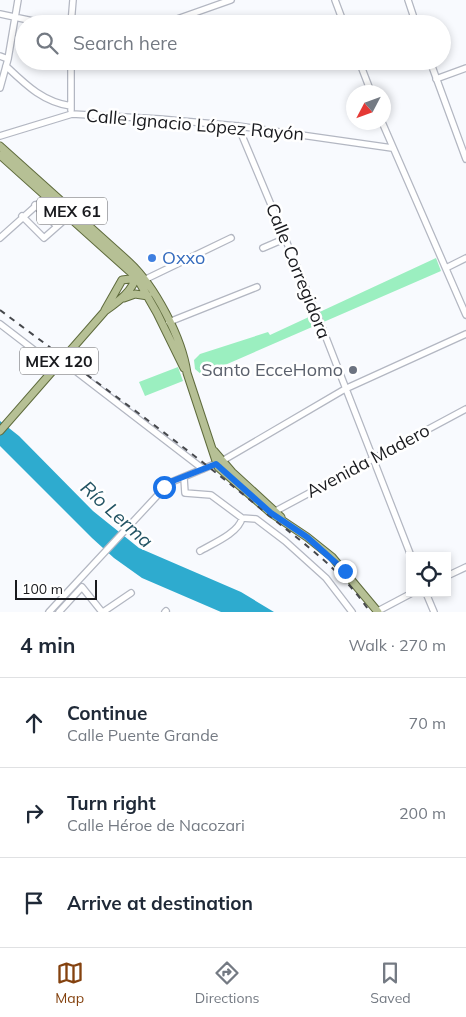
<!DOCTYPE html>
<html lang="en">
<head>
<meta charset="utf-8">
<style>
  body { margin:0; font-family:Mulish,sans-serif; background:#f6f6f7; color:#1f2937 }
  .controls { position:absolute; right:15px; bottom:15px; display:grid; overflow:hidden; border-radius:0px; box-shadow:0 2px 8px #0003 }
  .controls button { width:45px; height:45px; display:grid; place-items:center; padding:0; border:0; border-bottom:1px solid #e0e1e3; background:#fff; color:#1f2937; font:25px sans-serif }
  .compass { position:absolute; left:346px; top:85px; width:45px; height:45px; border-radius:50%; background:#fff; box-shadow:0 2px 8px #0003; rotate:229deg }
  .scale { position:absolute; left:15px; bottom:12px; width:82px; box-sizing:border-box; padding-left:5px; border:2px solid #191a1e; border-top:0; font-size:14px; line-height:18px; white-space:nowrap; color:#191a1e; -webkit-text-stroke:4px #fff; paint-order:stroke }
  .stop { position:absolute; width:15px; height:15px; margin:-11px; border:4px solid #1a73e8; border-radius:50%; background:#fff }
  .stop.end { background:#1a73e8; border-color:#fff; box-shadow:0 1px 5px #0008 }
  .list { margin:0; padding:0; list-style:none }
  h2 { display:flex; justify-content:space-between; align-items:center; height:65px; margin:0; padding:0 20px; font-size:21px }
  h2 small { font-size:16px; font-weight:400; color:#747a83 }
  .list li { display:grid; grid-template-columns:32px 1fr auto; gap:15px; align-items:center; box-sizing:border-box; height:90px; padding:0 20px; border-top:1px solid #e0e1e3 }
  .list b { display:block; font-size:19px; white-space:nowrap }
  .list p { margin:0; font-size:16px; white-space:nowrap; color:#747a83 }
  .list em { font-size:16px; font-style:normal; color:#747a83 }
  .icon { flex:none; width:28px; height:28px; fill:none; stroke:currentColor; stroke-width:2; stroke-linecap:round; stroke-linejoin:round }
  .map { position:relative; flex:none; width:466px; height:612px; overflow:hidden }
  .search { position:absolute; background:#fff; box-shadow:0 2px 8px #0003; left:15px; right:15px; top:15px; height:55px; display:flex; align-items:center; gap:12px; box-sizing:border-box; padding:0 18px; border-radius:28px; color:#747a83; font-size:19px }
  .sheet { height:335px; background:#fff }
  nav { display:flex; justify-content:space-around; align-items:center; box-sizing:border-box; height:70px; border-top:1px solid #e0e1e3; background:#fff; font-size:14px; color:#747a83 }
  nav a { display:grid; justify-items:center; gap:2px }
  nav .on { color:#84420f }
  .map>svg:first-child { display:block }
</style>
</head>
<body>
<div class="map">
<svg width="466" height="612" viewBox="0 0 466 612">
  <rect width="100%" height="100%" fill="#f8fafe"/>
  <path fill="#9befc0" d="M436,258L441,271L202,375L195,369L194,360L200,354L268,332L270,335Z
    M178,367L183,381L145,396L139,382Z"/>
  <path fill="#2eabcf" d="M0,421L19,436L93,511L139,548L241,592L274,612H221L142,578L114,558L92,538L0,446Z"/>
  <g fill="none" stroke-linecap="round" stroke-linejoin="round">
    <g stroke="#b3b7c2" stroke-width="8">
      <path id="minor" d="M335,0L344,24
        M408,0L416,24
        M0,14L47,24
        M72,22L94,20L109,24
        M71,24L73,0
        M163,24L231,0
        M0,56L8,59
        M71,61V110
        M359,61L371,92
        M430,61L466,159
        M6,66C26,85 43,102 71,106
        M436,79L466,68
        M0,88L8,59L18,0
        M382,122L466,315
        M238,126L318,317L411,556
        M0,136L72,114L160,119L238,126L392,148
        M35,205L57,226
        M22,216L44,238L69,216
        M0,238L47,196
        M263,248L284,239
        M446,268L466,258
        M146,279L231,238
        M169,322L257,287
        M0,324L47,360L73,369L203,469
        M184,478L185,493L211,495L242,518L256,519L285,541L326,578L352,612
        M272,513L466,409
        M200,551C212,544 239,533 242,518
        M447,576L466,567
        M426,593L434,612
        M378,611L412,593
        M49,612L169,483L222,461L345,389L466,334
        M59,612L82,587L102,612
        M103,612L131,593
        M165,612L166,611"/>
    </g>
    <g stroke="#5f6b3d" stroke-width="9">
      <path id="major" d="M0,146L129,262C155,286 182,338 187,373L218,467L271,513L307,537L332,557L378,612
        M0,155L137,278L157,313L184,368
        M124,298L135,294L148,296
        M105,310L122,280L138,278
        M0,431L105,311C119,301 132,292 137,275
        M214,451L232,472L281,517"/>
    </g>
    <use href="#minor" stroke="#fff" stroke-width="5.5"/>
    <use href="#major" stroke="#b6c095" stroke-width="7"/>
    <path stroke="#46484c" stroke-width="2" stroke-dasharray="6 6" stroke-linecap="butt" d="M0,310C89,377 180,442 266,513C304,544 342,570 370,612"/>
  </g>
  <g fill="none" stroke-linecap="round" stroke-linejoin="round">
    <path stroke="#1a73e8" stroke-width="6" d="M164,487L170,482L216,464L271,513L307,537L345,571"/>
  </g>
  <circle fill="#3f7fe0" stroke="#fff" stroke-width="2" cx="152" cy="258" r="5"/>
  <circle fill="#6b7280" stroke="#fff" stroke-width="2" cx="353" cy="370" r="5"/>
  <g text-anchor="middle" stroke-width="5" stroke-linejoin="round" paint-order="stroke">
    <g fill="#fff" stroke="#5e5f62" stroke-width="1">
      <rect x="37" y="197.5" width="70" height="27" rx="4"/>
      <rect x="20" y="347.5" width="78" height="27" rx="4"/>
    </g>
    <g font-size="16" font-weight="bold" fill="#191a1e">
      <text x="72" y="217">MEX 61</text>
      <text x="59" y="367">MEX 120</text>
    </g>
    <g font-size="18" fill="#191a1e" stroke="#fff">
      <text transform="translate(195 125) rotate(5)" y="6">Calle Ignacio López Rayón</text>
      <text transform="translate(298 271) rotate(68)" y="6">Calle Corregidora</text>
      <text transform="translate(368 461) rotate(-28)" y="6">Avenida Madero</text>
    </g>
    <g font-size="18" fill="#366cbe" stroke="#fff" text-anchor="start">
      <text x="162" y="264">Oxxo</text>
    </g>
    <g font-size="18" fill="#5b616d" stroke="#fff" text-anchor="end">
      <text x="343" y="376">Santo EcceHomo</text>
    </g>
    <g font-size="19" font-style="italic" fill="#235464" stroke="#fff">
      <text transform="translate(117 514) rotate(42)" y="7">Río Lerma</text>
    </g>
  </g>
</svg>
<div class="controls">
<button><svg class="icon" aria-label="locate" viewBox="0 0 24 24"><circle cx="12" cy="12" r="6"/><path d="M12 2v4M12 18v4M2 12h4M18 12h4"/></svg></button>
</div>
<svg class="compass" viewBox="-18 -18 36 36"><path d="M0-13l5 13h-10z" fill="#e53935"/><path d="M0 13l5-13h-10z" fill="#747a83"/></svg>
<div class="scale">100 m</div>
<div class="stop" style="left:164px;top:487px"></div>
<div class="stop end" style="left:345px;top:571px"></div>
<div class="search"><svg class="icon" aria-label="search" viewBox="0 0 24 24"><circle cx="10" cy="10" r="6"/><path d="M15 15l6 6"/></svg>Search here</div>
</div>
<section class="sheet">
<h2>4 min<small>Walk · 270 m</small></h2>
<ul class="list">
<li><svg class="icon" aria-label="ahead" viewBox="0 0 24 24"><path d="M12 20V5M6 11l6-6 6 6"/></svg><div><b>Continue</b><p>Calle Puente Grande</p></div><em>70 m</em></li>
<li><svg class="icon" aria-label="right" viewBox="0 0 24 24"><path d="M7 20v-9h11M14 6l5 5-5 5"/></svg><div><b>Turn right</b><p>Calle Héroe de Nacozari</p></div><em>200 m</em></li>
<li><svg class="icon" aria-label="arrive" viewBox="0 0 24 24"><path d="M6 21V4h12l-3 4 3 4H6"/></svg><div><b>Arrive at destination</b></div></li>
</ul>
</section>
<nav>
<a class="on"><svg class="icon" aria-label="map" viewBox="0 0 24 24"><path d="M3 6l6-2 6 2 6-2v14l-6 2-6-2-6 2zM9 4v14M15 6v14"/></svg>Map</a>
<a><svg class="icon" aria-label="directions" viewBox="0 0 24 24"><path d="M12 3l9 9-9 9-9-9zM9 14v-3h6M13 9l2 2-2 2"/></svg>Directions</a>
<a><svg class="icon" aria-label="saved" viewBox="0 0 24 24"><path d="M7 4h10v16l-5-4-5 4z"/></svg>Saved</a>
</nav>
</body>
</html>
